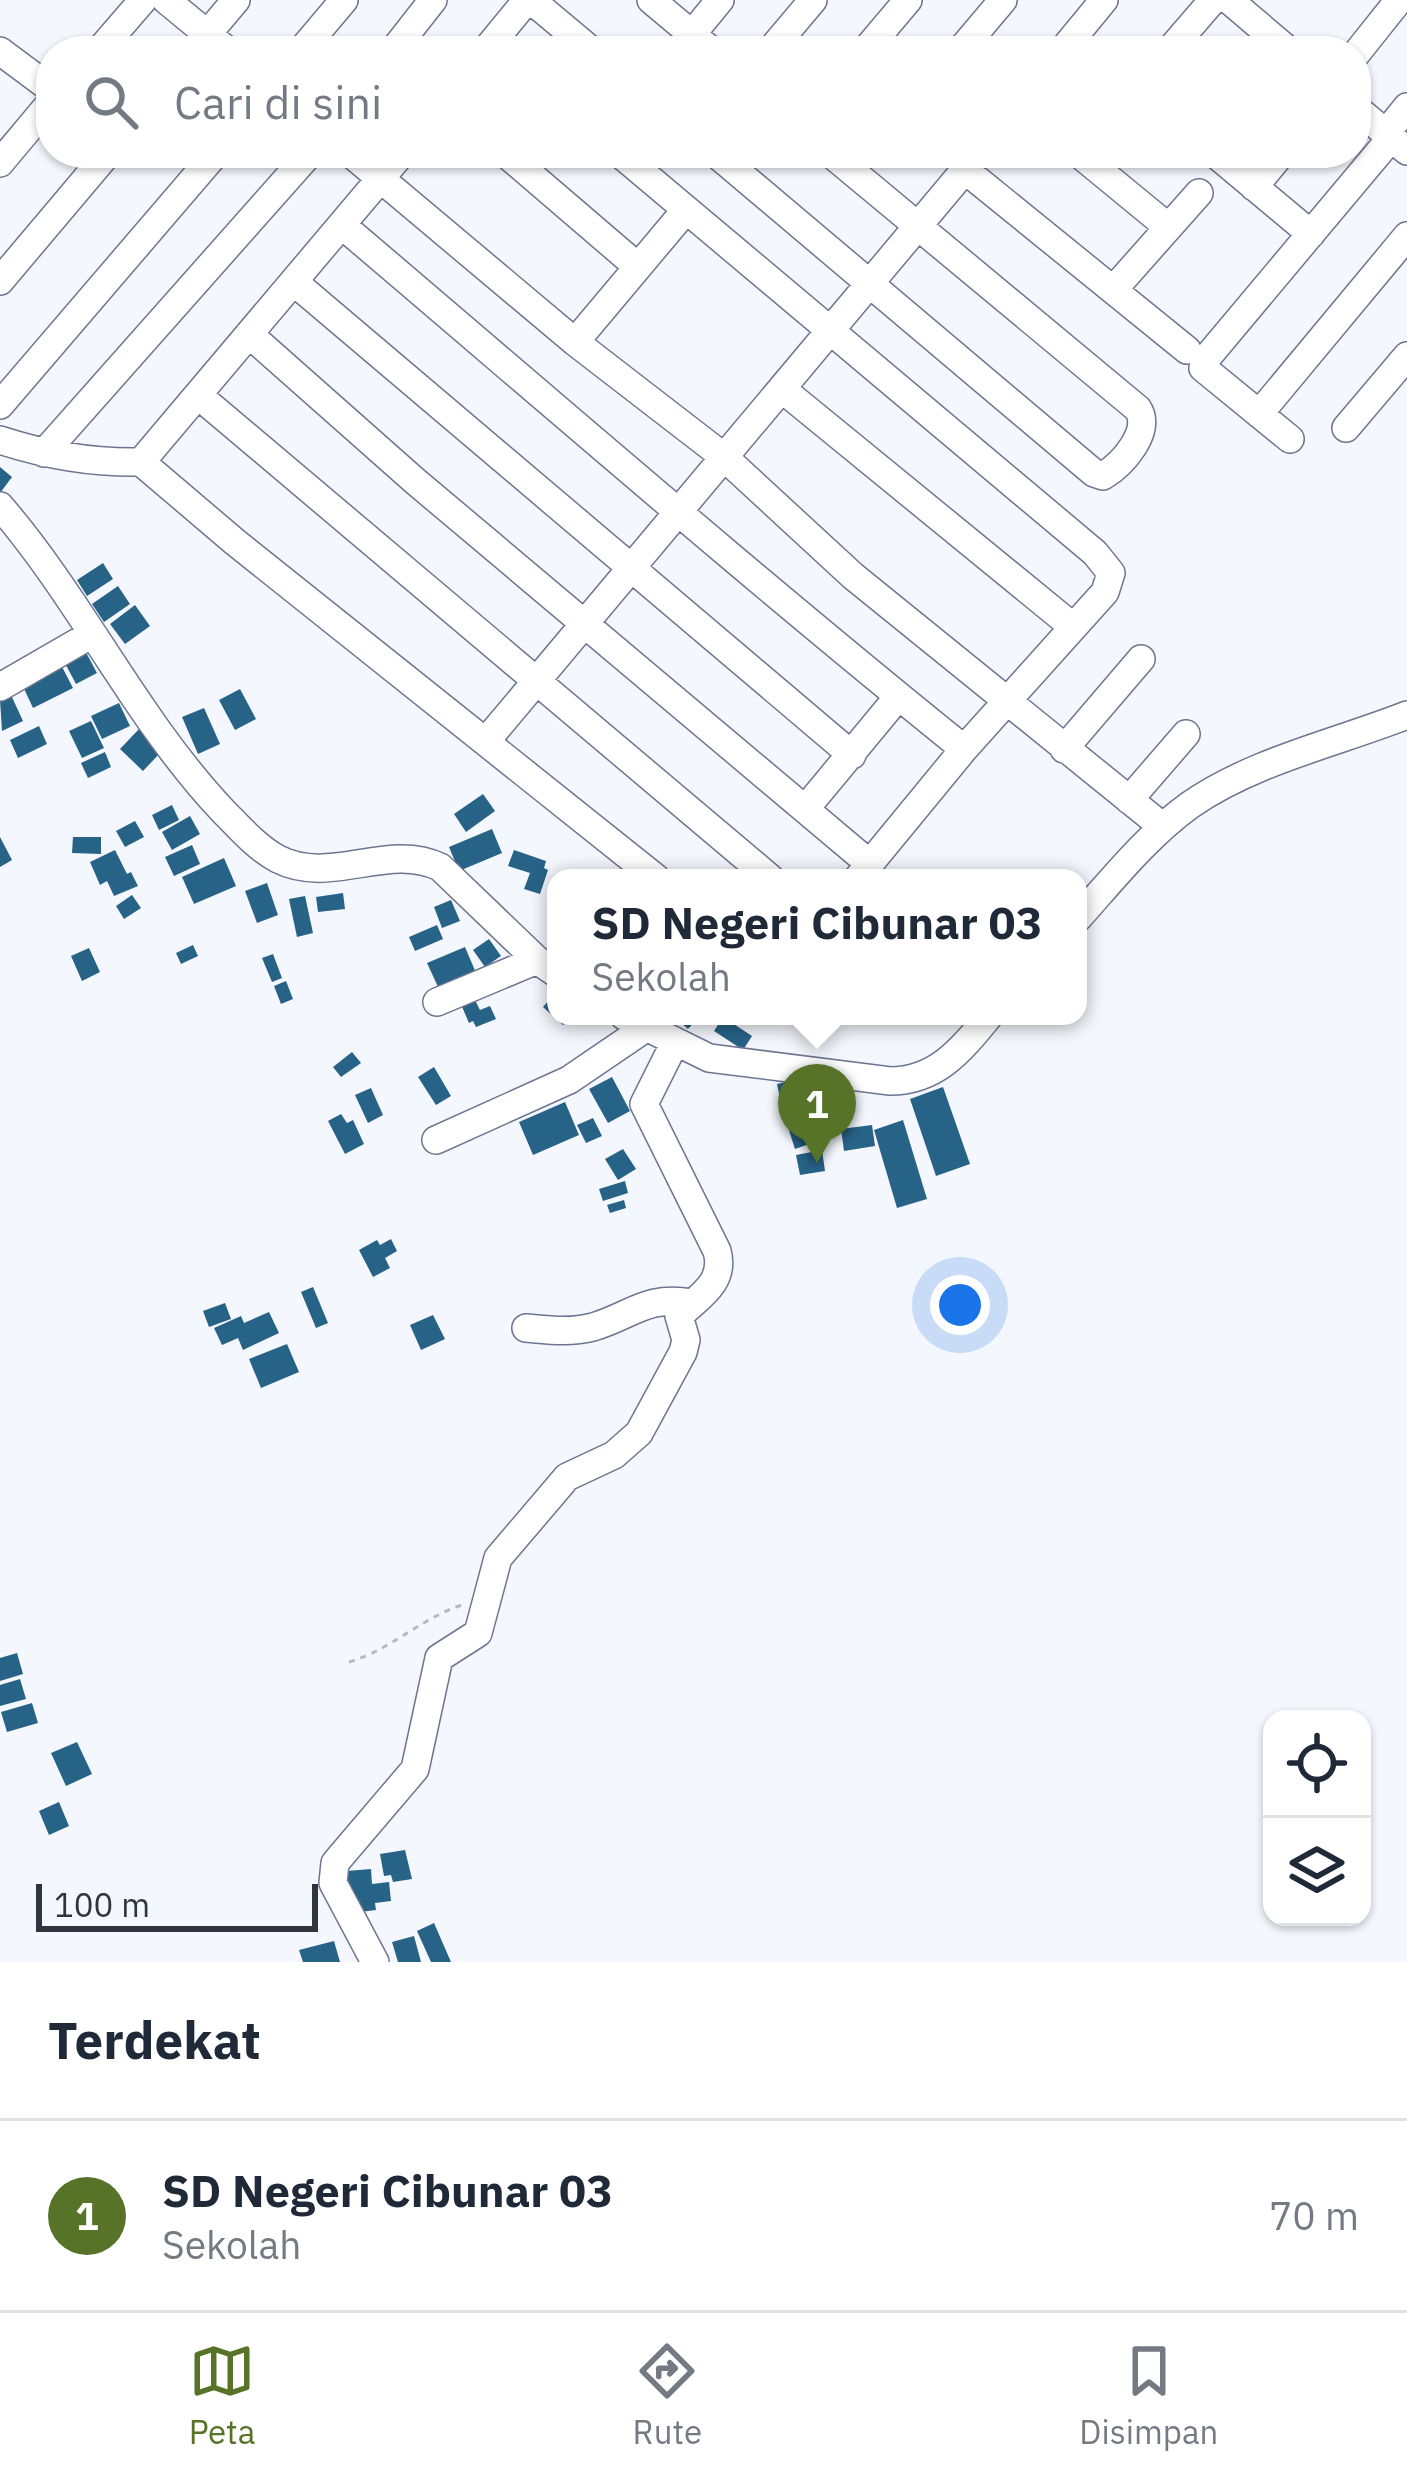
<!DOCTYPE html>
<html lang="id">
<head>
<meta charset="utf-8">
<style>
  body { margin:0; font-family:"IBM Plex Sans",sans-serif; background:#f2f2f3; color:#1f2937 }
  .controls { position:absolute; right:36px; bottom:36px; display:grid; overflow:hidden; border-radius:24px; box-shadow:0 3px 9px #0004 }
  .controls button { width:108px; height:108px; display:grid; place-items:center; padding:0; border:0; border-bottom:3px solid #e0e1e3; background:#fff; color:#1f2937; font:60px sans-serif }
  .scale { position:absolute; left:36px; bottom:30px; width:282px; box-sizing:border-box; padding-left:12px; border:6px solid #2f343f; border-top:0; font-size:33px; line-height:42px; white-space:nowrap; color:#2f343f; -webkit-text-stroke:9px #f4f7fd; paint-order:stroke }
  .you { position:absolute; left:960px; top:1305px; width:42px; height:42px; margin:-30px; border:9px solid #fff; border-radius:50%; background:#1a73e8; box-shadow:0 0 0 18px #1a73e833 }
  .badge { display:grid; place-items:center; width:78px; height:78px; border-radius:50%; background:#577327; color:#fff; font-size:39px; font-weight:700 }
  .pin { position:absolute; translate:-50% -99px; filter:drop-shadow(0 3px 6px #0008) }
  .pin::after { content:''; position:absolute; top:63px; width:42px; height:36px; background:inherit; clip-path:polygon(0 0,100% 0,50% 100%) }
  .popup { position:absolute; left:547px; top:869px; width:540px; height:156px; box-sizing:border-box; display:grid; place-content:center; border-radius:24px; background:#fff; filter:drop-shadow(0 3px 9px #0005); font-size:39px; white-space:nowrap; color:#747a83 }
  .popup b { font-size:45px; color:#1f2937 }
  .popup::after { content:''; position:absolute; left:50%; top:100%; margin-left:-24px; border:24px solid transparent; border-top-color:#fff }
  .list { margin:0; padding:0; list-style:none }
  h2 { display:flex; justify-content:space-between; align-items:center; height:156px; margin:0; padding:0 48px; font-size:51px }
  h2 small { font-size:39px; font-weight:400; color:#747a83 }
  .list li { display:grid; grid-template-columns:78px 1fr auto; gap:36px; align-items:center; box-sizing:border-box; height:192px; padding:0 48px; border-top:3px solid #e0e1e3 }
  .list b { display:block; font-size:45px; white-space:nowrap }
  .list p { margin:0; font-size:39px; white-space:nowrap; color:#747a83 }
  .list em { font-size:39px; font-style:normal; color:#747a83 }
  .icon { flex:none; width:66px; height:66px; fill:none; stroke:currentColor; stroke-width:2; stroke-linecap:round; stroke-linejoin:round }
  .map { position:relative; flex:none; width:1407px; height:1962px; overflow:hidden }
  .search { position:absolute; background:#fff; box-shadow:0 3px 9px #0004; left:36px; right:36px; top:36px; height:132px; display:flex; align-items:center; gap:30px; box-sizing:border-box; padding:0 42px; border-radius:48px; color:#747a83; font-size:45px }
  .sheet { height:348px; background:#fff }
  nav { display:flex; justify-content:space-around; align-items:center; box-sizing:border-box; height:168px; border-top:3px solid #e0e1e3; background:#fff; font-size:33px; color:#747a83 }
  nav a { display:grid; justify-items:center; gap:6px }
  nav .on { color:#577327 }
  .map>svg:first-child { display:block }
</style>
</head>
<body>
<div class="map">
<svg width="1407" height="1962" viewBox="0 0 1407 1962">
  <rect width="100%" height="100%" fill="#f4f7fd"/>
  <path fill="#276287" d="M0,467L12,477L0,493Z
    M103,563L113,579L87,596L77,580Z
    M118,586L130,604L104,622L92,604Z
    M135,605L150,626L125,644L110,624Z
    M81,643L97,673L76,684L60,654Z
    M58,659L73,688L33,708L19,678Z
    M240,689L256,719L235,730L219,700Z
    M11,695L23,721L2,731L0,700Z
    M119,703L130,726L102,739L91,716Z
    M204,708L220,744L198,754L182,717Z
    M91,721L104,748L82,758L69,731Z
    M39,726L47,744L18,758L10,740Z
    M139,729L162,751L143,771L120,749Z
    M105,752L111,767L88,778L81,763Z
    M483,794L495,811L466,832L454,814Z
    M172,805L179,820L159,830L152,815Z
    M190,816L200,834L172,850L162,832Z
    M135,821L144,837L125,847L116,831Z
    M492,829L502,853L459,871L449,847Z
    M0,837L12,860L0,867Z
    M73,837H101V854L72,853Z
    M192,845L200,864L174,876L165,857Z
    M115,850L127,874L131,872L138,886L114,896L107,881L100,885L90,862Z
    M514,850L546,861L544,868L548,870L540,894L524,889L530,873L508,866Z
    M224,858L236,886L194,904L182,877Z
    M267,883L278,915L257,923L245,891Z
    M343,893L345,909L318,912L316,897Z
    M132,895L141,908L124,919L116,906Z
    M305,896L313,933L297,937L289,899Z
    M451,900L460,921L442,928L434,907Z
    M437,925L443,939L415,951L409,937Z
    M489,939L501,956L485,967L473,950Z
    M193,945L198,956L181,964L176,953Z
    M465,947L476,973L439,989L427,963Z
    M89,948L100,972L82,981L71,956Z
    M273,954L282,978L272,982L262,958Z
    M286,981L293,999L281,1004L274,986Z
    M556,992V1016H588L581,1024L574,1018L563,1025L543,1007Z
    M473,996L480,1010L490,1006L496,1019L476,1027L473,1021L469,1023L460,1002Z
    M673,1016H700L688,1029Z
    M723,1017L752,1036L743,1050L714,1031Z
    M352,1052L361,1063L341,1077L333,1067Z
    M434,1067L451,1096L436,1105L418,1077Z
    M612,1077L630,1111L608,1123L589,1089Z
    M801,1079L807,1105L783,1111L777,1084Z
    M943,1087L970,1164L936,1176L910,1099Z
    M371,1088L383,1115L368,1123L355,1095Z
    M565,1102L579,1135L533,1155L519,1122Z
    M341,1114L347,1123L353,1120L364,1144L345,1154L328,1121Z
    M809,1114L818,1141L795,1149L786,1121Z
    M593,1118L602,1136L586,1143L577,1125Z
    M903,1120L927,1199L897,1208L874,1130Z
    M872,1125L875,1146L844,1151L841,1129Z
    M623,1149L636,1169L618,1180L605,1159Z
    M822,1150L825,1171L800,1175L796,1155Z
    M625,1181L628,1193L603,1201L599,1189Z
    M624,1200L626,1208L610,1213L607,1205Z
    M391,1239L397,1251L385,1258L390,1268L373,1277L359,1250L377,1240L380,1245Z
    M313,1287L328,1323L316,1328L301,1292Z
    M225,1303L231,1319L209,1327L203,1311Z
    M269,1312L279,1333L243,1350L238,1338L222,1345L214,1328L241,1316L244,1323Z
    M433,1315L445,1339L421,1350L410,1325Z
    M287,1344L299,1372L261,1388L249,1359Z
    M17,1653L23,1674L0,1681V1658Z
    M20,1679L26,1699L0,1706V1685Z
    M32,1703L38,1723L7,1732L1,1712Z
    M77,1742L92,1774L66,1786L51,1753Z
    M59,1802L69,1826L49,1835L39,1811Z
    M405,1850L412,1879L393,1882L391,1875L384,1876L380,1854Z
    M371,1869L372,1884L389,1882L391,1901L375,1903L376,1910L352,1913L347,1871Z
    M434,1923L451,1962H431L417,1931Z
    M414,1936L421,1962H398L392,1942Z
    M334,1941L340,1962H303L299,1950Z"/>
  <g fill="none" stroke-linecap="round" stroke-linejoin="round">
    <g stroke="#6c7690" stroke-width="30">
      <path id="minor" d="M166,0L228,51
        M531,0L592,51
        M651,0L712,51
        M1229,0L1289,51
        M692,34L720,0
        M0,51L51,89
        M99,51L143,0
        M193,51L236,0
        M301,51L344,0
        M393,51L433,0
        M485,51L527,0
        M770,51L813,0
        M865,51L908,0
        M960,51L1003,0
        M1062,51L1104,0
        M1169,51L1213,0
        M1356,54L1399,0
        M1356,108L1407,151
        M1386,133L1407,107
        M350,153L575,342L724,457L853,576L1163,827
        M505,153L638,267
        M619,153L1095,553L1111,573L1105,592L964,749L858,878
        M715,153L1094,473L1103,476C1123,464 1152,431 1138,409L830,153
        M1078,153L1168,227
        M1214,153L1311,234
        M0,163L51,102
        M965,170L1187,350
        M1254,187L1282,153
        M343,226C549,401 753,579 964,749
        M0,281L108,153
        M294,282L852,755
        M1113,290L1199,193
        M249,334L415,481L870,864
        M575,342L685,211
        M782,389L1072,626
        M199,396L770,878
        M0,405L216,153
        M1259,414L1407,236
        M1346,428L1407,356
        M1290,439L1203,368L1205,360L1391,138
        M0,440C46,455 92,463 141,462L402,153
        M44,453L310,153
        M141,462L235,542L656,878
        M0,506C82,601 136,719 223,811C239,827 257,848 278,859C331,886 387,842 440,867L537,960L556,973
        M0,687L92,634
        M487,740L979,153
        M1064,749L1141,659
        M1129,800L1186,734
        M806,808L898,697
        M1078,918C1113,879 1147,836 1190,805C1253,761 1336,743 1407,715
        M437,1002L537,960
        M624,1016L709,1058L890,1081C937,1081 962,1049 989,1016
        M436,1140L569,1080L644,1029
        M526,1328C549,1330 570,1333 593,1327C633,1315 646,1295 692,1303
        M375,1962L333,1883L335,1863L415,1769L439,1658L478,1633L498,1558L567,1477L614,1455L639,1433L683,1352L686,1340L679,1316C698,1297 726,1283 717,1251L644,1104L674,1044"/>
    </g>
    <path stroke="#b7bac2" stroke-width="3" stroke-dasharray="6 6" stroke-linecap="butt" d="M349,1662C391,1650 421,1618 462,1605"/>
    <use href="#minor" stroke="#fff" stroke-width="27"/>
  </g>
</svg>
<div class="controls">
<button><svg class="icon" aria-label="locate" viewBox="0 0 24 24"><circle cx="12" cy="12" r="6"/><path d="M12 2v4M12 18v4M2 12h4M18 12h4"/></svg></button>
<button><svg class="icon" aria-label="layers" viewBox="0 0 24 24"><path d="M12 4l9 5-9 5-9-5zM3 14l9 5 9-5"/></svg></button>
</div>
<div class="scale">100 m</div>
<div class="you"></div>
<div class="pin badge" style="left:817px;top:1163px">1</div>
<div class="popup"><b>SD Negeri Cibunar 03</b>Sekolah</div>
<div class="search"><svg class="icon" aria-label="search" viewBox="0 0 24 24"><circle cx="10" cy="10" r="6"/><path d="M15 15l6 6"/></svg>Cari di sini</div>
</div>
<section class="sheet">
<h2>Terdekat<small></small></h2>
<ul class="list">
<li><span class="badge">1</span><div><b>SD Negeri Cibunar 03</b><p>Sekolah</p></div><em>70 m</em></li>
</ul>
</section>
<nav>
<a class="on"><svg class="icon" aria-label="map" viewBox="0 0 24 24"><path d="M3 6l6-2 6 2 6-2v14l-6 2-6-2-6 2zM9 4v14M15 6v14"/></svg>Peta</a>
<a><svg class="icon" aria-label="directions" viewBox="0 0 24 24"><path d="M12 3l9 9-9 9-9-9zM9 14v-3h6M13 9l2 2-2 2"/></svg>Rute</a>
<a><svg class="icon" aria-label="saved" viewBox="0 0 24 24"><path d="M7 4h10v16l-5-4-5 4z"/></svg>Disimpan</a>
</nav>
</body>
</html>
